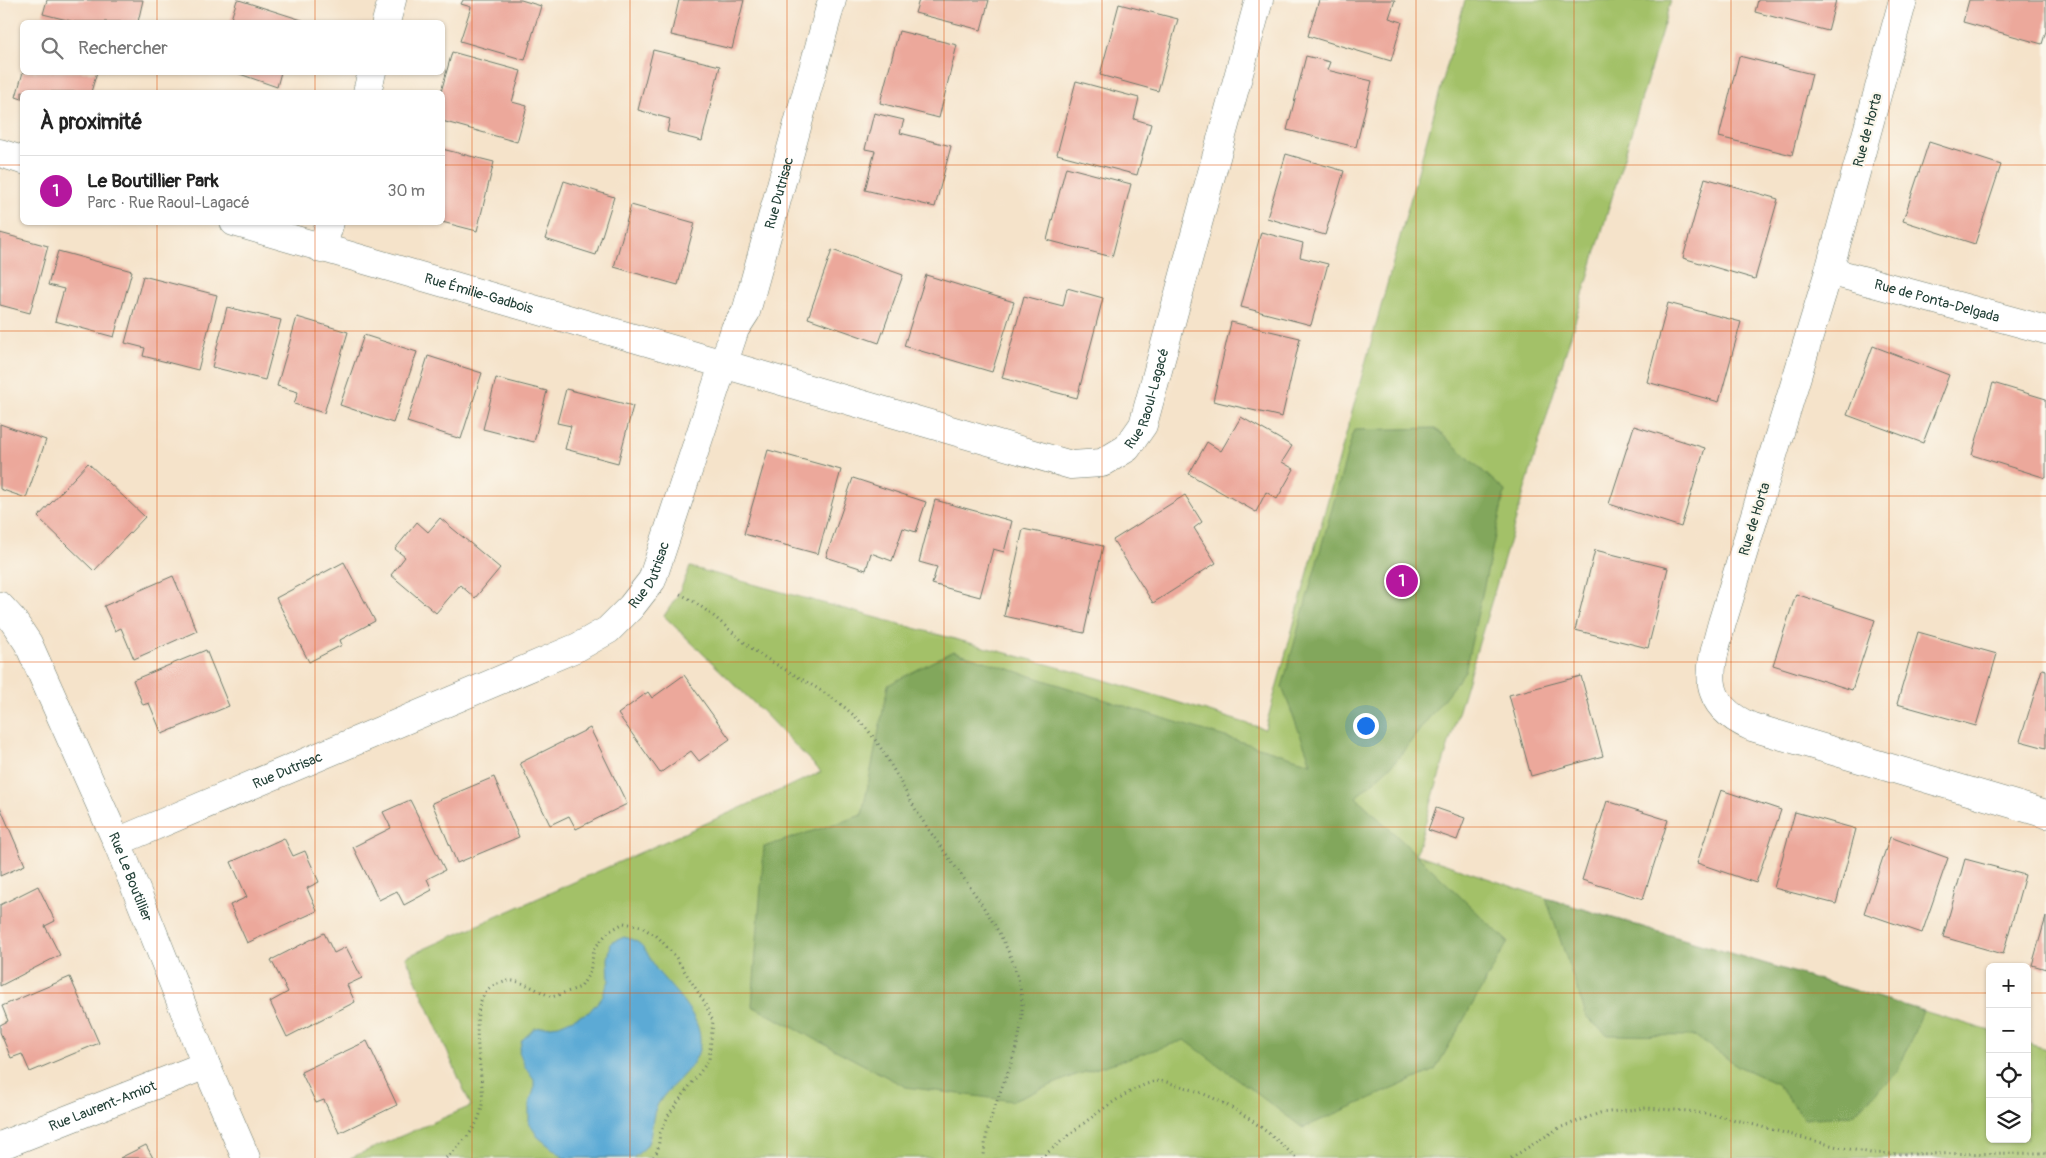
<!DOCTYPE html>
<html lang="fr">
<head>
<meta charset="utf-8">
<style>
  body { margin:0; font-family:Pangolin,sans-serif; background:#f2f2f2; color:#222 }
  .controls { position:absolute; right:15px; bottom:15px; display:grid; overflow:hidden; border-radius:8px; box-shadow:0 1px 4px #0004 }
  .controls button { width:45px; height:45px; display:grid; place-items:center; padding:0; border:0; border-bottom:1px solid #e0e0e0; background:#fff; color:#222; font:25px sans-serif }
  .you { position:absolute; left:1365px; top:725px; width:18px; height:18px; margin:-12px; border:4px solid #fff; border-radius:50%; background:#1a73e8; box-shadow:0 0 0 8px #1a73e833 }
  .badge { display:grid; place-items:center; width:32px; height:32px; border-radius:50%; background:#b5179e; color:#fff; font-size:16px; font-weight:700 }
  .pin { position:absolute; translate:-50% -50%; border:2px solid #fff; box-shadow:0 1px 5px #0006 }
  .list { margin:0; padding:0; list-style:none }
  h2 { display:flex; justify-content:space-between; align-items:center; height:65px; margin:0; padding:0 20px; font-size:21px }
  h2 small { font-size:16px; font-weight:400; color:#767676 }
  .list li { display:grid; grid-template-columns:32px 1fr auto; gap:15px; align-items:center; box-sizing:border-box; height:70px; padding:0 20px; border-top:1px solid #e0e0e0 }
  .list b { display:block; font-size:19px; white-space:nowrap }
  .list p { margin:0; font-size:16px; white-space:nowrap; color:#767676 }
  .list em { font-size:16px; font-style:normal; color:#767676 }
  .icon { flex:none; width:28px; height:28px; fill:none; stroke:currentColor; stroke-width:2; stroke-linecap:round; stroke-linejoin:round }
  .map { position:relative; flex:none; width:2046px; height:1158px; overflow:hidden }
  .search { position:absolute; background:#fff; box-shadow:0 1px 4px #0004; left:20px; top:20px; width:425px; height:55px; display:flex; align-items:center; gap:12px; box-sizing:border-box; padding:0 18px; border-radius:8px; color:#767676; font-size:19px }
  .panel { position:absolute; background:#fff; box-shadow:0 1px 4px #0004; left:20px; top:90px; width:425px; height:135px; border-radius:8px }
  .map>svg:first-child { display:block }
</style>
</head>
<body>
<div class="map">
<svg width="2046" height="1158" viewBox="0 0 2046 1158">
  <rect width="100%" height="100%" fill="#fbf7ec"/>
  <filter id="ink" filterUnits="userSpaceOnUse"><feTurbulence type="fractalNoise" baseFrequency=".02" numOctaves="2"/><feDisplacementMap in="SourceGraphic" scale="10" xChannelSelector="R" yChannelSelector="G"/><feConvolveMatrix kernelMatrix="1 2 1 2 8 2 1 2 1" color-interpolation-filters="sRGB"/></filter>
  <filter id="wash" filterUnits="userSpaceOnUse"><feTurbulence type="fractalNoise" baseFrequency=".0096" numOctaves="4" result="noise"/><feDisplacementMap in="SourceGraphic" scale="20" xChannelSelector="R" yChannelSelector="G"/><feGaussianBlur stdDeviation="1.12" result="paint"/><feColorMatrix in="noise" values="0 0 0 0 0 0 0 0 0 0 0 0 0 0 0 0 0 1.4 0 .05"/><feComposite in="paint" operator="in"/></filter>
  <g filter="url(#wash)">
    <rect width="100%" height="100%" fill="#f5e3ca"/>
    <path fill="#a3c168" stroke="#617f4e" d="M1465,0H1671L1416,854L1546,898L1990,1031V1139H2027V1043L2046,1049V1158H350L471,1106L406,957L821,772L761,710L664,616L678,595L690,567L1098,678L1265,729Z"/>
    <path fill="#82a75c" stroke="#507248" d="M1435,428L1505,491L1465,671L1395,762L1356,797L1508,942L1435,1070L1303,1128L1185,1040L1073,1076L1013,1101L906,1087L752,1006L764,847L862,815L888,685L953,651L1156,716L1311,763L1282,687L1354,430Z
      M1546,898L1923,1011L1897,1073L1852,1115L1804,1119L1777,1084L1738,1066L1695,1036L1608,1035L1587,1018Z"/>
    <path fill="#5baad5" stroke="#3d7484" d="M624,937C649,943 645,955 659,973C681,999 718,1032 690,1067C680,1081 663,1092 656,1108C651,1119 653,1134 647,1145C644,1150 637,1154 633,1158H564L538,1137L529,1123V1104L534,1090V1079L525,1067L519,1052L522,1040L535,1028L559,1025L589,1012L602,997L609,981L608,959L611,943Z"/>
    <g id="blocks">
      <path fill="#eca89b" d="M47,0H143L138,22H75L43,14Z
        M237,0H239L308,22H230Z
        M463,0H521L541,6L525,60L460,41L471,7L461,4Z
        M679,0H744L732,49L671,35Z
        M919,0H989L981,30L915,13Z
        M1319,0H1395L1389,18L1402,22L1391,61L1308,36Z
        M1758,0H1836L1828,31L1755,12Z
        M1969,0H2046V31L2042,44L1963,22Z
        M1119,4L1178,19L1158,91L1100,75Z
        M899,31L957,45L939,118L880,103Z
        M653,50L720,66L702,141L667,132L670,119L638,110Z
        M452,52L521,71L512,102L527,106L517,142L442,121V92H441Z
        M1306,56L1330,62L1327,70L1372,81L1356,147L1287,130Z
        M1739,56L1812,74L1792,155L1719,137Z
        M23,72H97L91,92H22V99L16,97Z
        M234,72H281L277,87Z
        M1076,81L1139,98L1134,119L1151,124L1137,175L1057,154Z
        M874,113L904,120L900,133L951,146L935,207L865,190L875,151L865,149Z
        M1929,142L2001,165L1975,244L1903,221Z
        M442,149L494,162L477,231L442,222Z
        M1286,154L1344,171L1325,235L1267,218Z
        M1066,167L1131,184L1112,257L1047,240Z
        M1705,178L1778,199L1755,279L1683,258Z
        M564,181L614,197L596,255L545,239Z
        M631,205L695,223L678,285L614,267Z
        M1261,232L1303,243L1300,257L1328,264L1311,325L1241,307Z
        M0,233L48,246L30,313L0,305Z
        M832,250L903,275L879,343L808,318Z
        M58,251L132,271L114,337L55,321L64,289L48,285Z
        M926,275L1014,302L992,372L904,346Z
        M143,276L217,295L198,370L143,356L145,348L125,343Z
        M1067,288L1103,298L1077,398L1002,378L1024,296L1063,306Z
        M1668,303L1741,322L1719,402L1647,382Z
        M227,307L281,320L265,380L212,367Z
        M297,317L348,332L324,413L294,404L298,392L277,386Z
        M1231,322L1300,338L1282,417L1213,401Z
        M364,335L417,352L393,423L340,405Z
        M1873,346L1949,375L1923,443L1847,415Z
        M428,356L482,373L461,439L407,422Z
        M496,378L547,391L534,442L483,429Z
        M1993,383L2046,399V478L1972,455Z
        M566,389L633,406L618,463L565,449L571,426L557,423Z
        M1241,417L1292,446L1282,462L1294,469L1277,499L1266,492L1256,512L1189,474L1207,442L1221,451Z
        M0,424L46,440L26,498L0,489Z
        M1634,426L1705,448L1681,527L1609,504Z
        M768,450L841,470L818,554L744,534Z
        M88,463L145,517L94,571L38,517Z
        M853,478L926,502L916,532L903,528L892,561L871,553L866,570L826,557Z
        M1185,495L1202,522L1194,528L1216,563L1153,603L1113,540Z
        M935,500L1012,521L1004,552L993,549L980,597L932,584L937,567L919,562Z
        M440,518L500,568L475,598L460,585L436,613L391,575L405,557L395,549L417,522L428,532Z
        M1023,529L1103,546L1084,633L1004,616Z
        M1595,550L1668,568L1648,648L1575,630Z
        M344,562L375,621L340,640L342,645L309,662L276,598Z
        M173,576L197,631L134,659L121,628L115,631L104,606Z
        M1796,594L1875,620L1852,690L1773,665Z
        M1918,632L1997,654L1976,726L1897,704Z
        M206,650L229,706L162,734L149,703L143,705L133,680Z
        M2042,669L2046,670V748L2020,741Z
        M684,675L730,739L699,761L691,751L660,773L618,714L648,692L652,698Z
        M1581,676L1603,756L1531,776L1509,695Z
        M590,728L627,804L576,829L569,816L550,825L520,763Z
        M494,777L519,837L457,863L432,803Z
        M1721,790L1781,810L1756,883L1697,863Z
        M410,800L445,870L427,879L432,890L404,905L397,891L379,900L353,847L391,828L383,812Z
        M1607,801L1668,820L1643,899L1582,880Z
        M0,807L25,865L0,876Z
        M1436,808L1465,818L1457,840L1428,830Z
        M1795,812L1856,829L1836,904L1774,888Z
        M1890,837L1948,858L1922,933L1864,913Z
        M284,838L293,856L305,851L319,882L307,888L317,911L247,943L230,905L247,897L231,862Z
        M1965,859L2025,875L2003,954L1943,937Z
        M38,886L55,921L45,926L60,955L0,986V905Z
        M2046,917V969L2032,965Z
        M324,933L334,953L346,947L362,978L347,985L355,1002L287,1037L270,1002L288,992L271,960Z
        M70,977L99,1043L30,1072L22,1054L11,1058L0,1032V1025L8,1021L2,1006Z
        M367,1041L397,1105L339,1133L324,1100L316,1103L301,1072Z
        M146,1145L153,1158H120Z"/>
    </g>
  </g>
  <g filter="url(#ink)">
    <use href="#blocks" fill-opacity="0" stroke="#6a7768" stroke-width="1"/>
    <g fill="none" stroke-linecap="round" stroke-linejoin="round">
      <g stroke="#6a7768" stroke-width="29">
        <g id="minor">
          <path d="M1903,0L1829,271L1722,623C1709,670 1698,704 1752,727L2046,814"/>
          <path d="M386,22L392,0"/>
          <path d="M367,92L372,72"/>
          <path d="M0,153L22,160"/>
          <path id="s1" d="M234,222L1071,465L1102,463L1127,448L1143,425L1259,0"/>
          <path d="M322,249L330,222"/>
          <path id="s2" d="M1829,271L2046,330"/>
          <path id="s3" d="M0,606L12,619L28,643L117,842L206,1065L246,1158"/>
          <path id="s4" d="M117,842L578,647L608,630L631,607L652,580L735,329L746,312L832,0"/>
          <path id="s5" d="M0,1146L206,1065"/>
        </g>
      </g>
      <path stroke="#6a7768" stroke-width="3" stroke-dasharray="1 4" stroke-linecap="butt" d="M680,594C709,608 732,634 758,653C794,677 837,694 866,728C888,754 901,786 919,815C953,869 1020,939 1022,1005C1024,1059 985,1105 984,1158
        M446,1158C461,1145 480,1126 482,1105C486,1074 459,991 501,983C505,982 509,980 513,981C525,982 540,992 552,997L581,987L590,972L594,949L608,932L624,923L640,926L658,937L675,956L703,1000L713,1021L709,1060L669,1114L660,1133L658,1150L653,1158
        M1041,1158C1068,1136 1125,1086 1158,1081C1164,1080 1171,1084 1177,1085C1223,1097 1263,1125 1296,1158
        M1511,1158L1559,1128L1600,1113L1646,1108L1688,1111L1728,1118L1838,1147L1871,1153L1900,1154L2046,1153"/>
      <use href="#minor" stroke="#fff" stroke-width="28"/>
    </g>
  </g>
  <path fill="none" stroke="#de580e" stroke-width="1" stroke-opacity="0.55" d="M157,0V22M315,0V22M472,0V1158M630,0V1158M787,0V1158M944,0V1158M1102,0V1158M1259,0V1158M1416,0V1158M1574,0V1158M1731,0V1158M1889,0V1158M157,72V92M315,72V92M0,165H22M442,165H2046M157,222V1158M315,222V1158M0,331H2046M0,496H2046M0,662H2046M0,827H2046M0,993H1990M2027,993H2046"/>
  <g text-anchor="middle" stroke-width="4.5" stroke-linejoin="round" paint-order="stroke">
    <g font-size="14" fill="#1f3d34" stroke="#fbf7ec">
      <text transform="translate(1867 130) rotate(-75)" y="5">Rue de Horta</text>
      <text dy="5" stroke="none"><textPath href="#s4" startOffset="1010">Rue Dutrisac</textPath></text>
      <text dy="5" stroke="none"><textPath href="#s1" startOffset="255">Rue Émilie-Gadbois</textPath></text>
      <text dy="5" stroke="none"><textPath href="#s2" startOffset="112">Rue de Ponta-Delgada</textPath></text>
      <text dy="5" stroke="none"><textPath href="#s1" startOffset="986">Rue Raoul-Lagacé</textPath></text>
      <text transform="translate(1754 519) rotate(-73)" y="5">Rue de Horta</text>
      <text dy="5" stroke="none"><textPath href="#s4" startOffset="605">Rue Dutrisac</textPath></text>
      <text dy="5" stroke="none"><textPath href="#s4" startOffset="185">Rue Dutrisac</textPath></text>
      <text dy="5" stroke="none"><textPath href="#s3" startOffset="302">Rue Le Boutillier</textPath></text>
      <text dy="5" stroke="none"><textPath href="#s5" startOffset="110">Rue Laurent-Amiot</textPath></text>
    </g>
  </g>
</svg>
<div class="controls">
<button>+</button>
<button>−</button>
<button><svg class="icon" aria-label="locate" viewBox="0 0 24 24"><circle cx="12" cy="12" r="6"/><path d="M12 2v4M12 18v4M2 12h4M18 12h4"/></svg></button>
<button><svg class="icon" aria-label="layers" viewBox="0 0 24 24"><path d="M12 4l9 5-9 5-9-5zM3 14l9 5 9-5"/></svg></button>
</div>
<div class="you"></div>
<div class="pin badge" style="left:1402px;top:581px">1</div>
<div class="search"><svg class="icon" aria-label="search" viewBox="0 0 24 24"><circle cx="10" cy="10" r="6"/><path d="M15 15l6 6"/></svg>Rechercher</div>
<section class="panel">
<h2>À proximité<small></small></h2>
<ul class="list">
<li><span class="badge">1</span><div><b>Le Boutillier Park</b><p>Parc · Rue Raoul-Lagacé</p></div><em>30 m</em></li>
</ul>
</section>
</div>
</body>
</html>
